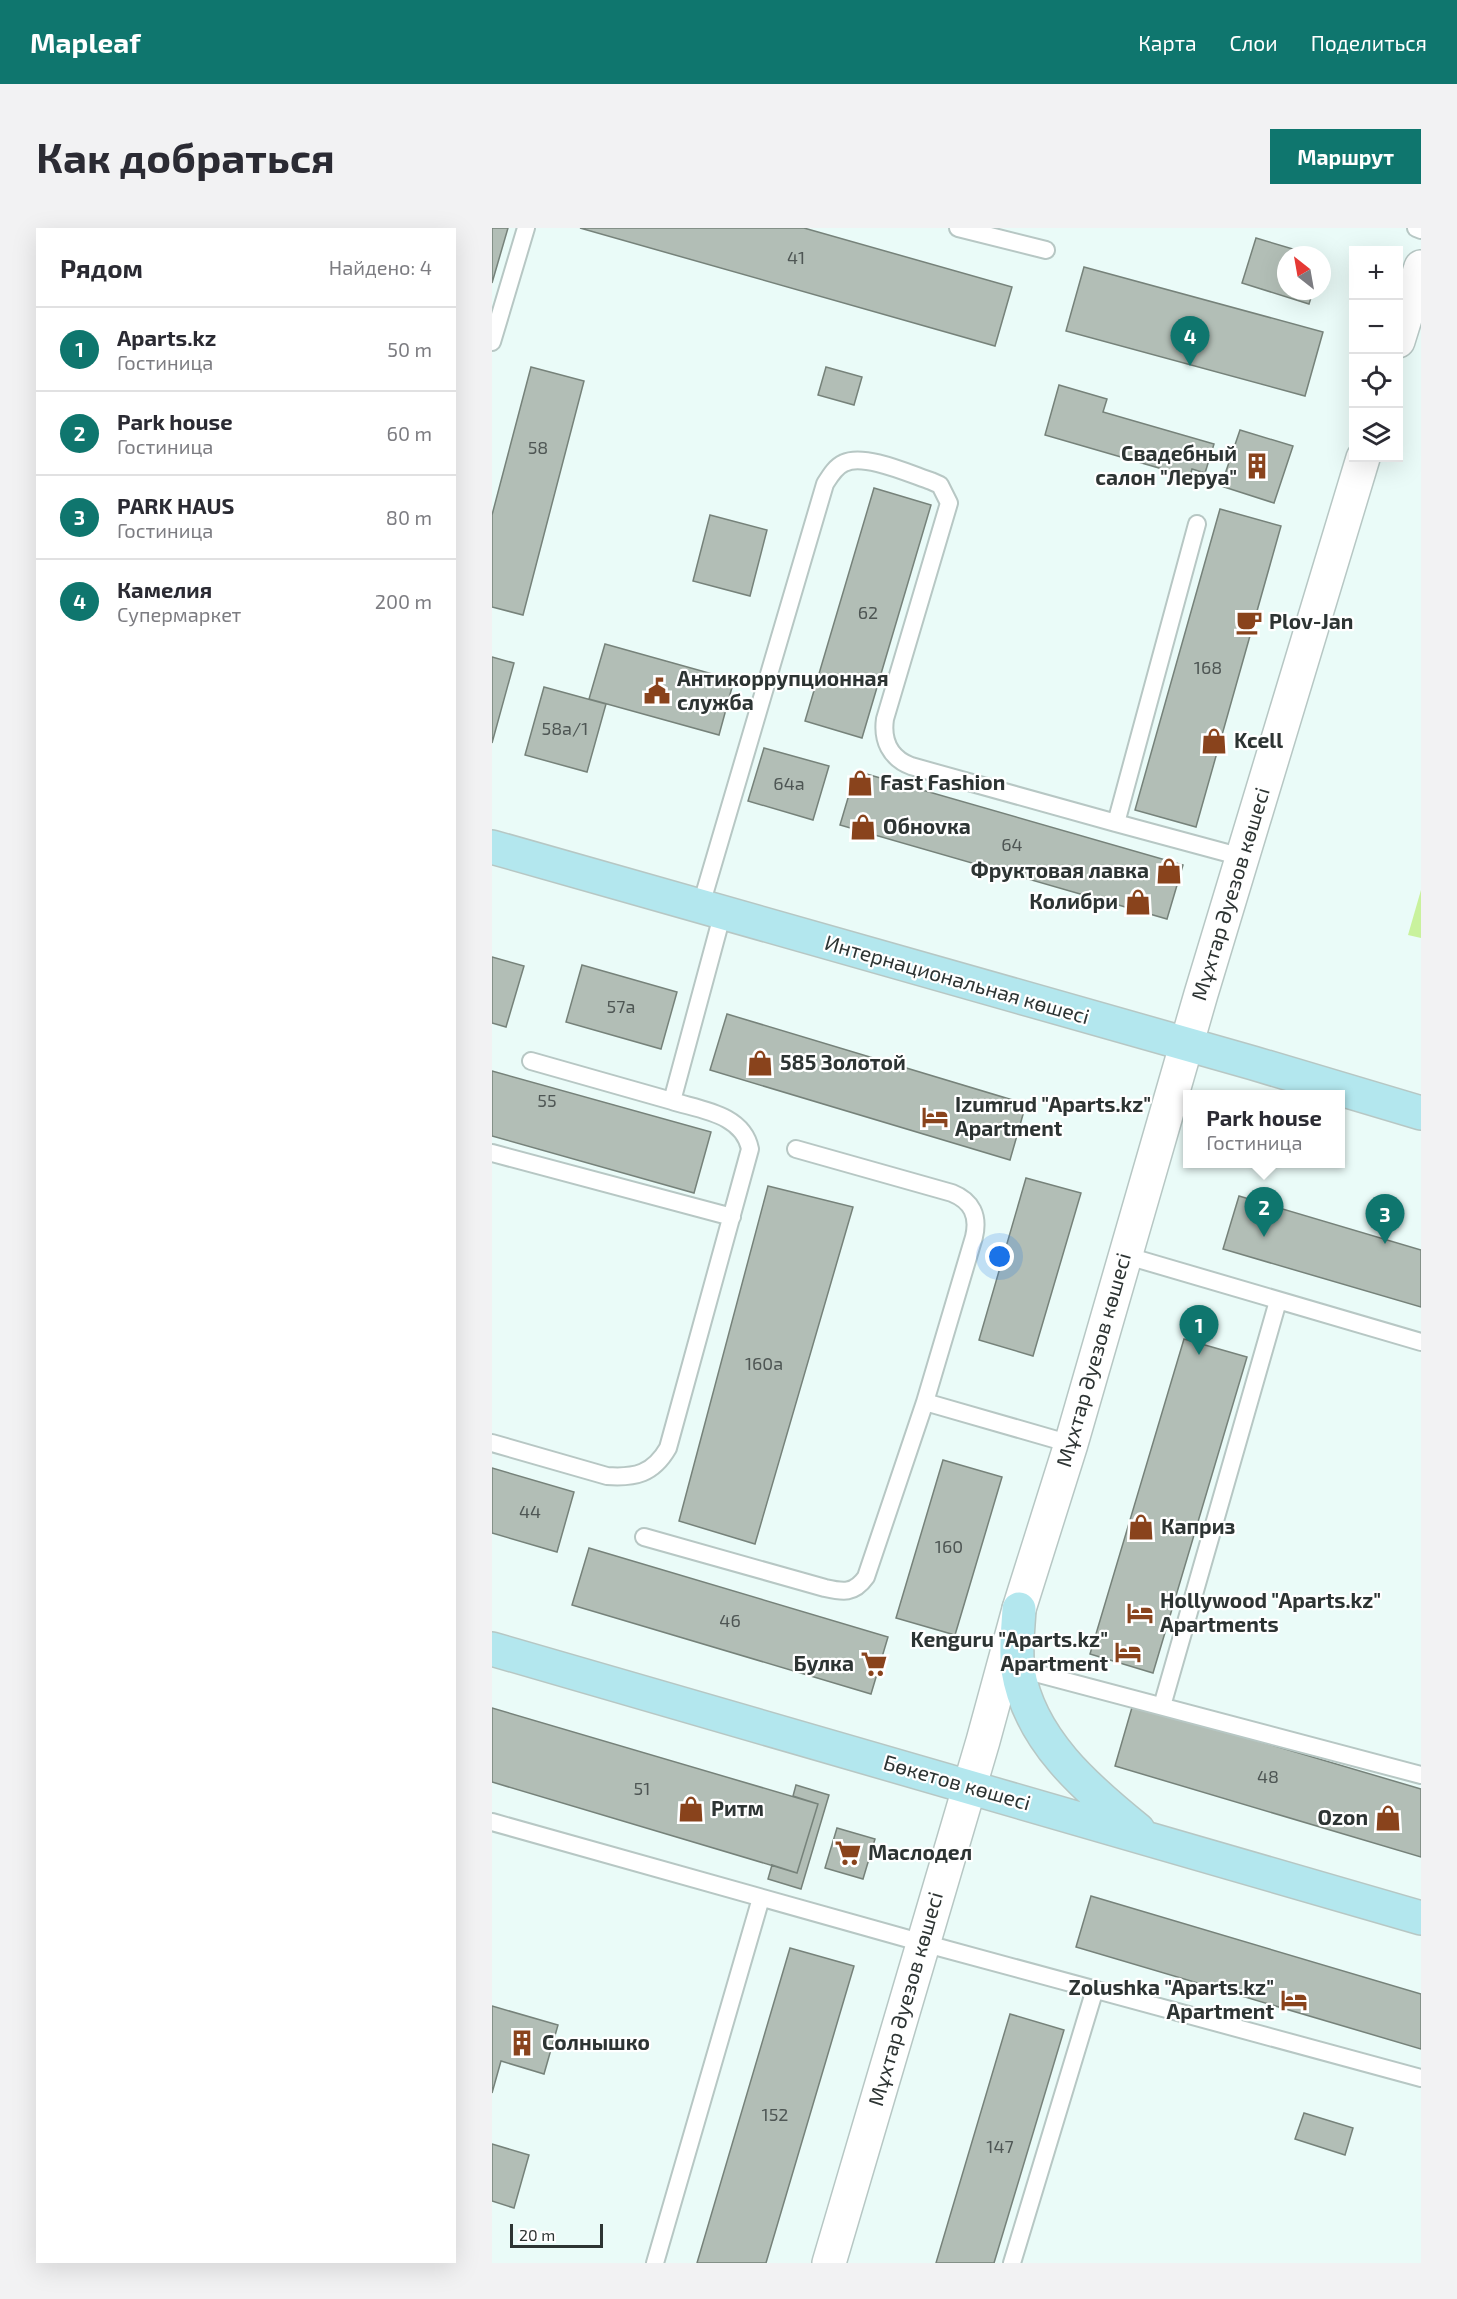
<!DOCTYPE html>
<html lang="ru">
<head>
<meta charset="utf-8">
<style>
  body { margin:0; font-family:"Exo 2",sans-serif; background:#f2f2f3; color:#2b2b33 }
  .controls { position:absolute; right:18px; top:18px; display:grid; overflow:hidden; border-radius:0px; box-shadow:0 6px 24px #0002 }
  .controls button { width:54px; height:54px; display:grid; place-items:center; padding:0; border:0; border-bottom:2px solid #e1e1e2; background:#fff; color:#2b2b33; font:30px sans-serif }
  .compass { position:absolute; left:785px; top:18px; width:54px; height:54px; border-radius:50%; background:#fff; box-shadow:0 6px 24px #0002; rotate:329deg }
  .scale { position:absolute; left:18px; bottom:15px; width:93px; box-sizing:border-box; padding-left:6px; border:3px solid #2d3433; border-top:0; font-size:16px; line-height:21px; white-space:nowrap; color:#2d3433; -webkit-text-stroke:4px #fff; paint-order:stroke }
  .you { position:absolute; left:508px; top:1029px; width:21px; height:21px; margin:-15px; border:4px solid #fff; border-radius:50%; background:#1a73e8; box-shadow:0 0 0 9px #1a73e833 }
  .badge { display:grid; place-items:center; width:39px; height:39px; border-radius:50%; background:#0f766e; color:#fff; font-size:20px; font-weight:700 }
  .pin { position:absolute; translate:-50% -50px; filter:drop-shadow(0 2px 3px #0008) }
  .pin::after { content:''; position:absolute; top:32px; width:21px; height:18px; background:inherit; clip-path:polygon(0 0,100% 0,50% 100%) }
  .popup { position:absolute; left:691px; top:862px; width:162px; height:78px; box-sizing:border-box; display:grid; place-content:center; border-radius:0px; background:#fff; filter:drop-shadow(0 2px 4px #0005); font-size:20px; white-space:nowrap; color:#7c7c81 }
  .popup b { font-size:22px; color:#2b2b33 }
  .popup::after { content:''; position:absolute; left:50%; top:100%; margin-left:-12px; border:12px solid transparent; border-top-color:#fff }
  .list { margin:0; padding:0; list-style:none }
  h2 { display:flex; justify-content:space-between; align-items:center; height:78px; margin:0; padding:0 24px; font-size:26px }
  h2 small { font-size:20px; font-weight:400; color:#7c7c81 }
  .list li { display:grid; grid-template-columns:39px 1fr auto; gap:18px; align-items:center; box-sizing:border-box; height:84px; padding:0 24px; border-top:2px solid #e1e1e2 }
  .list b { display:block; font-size:22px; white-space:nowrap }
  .list p { margin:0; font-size:20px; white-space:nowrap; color:#7c7c81 }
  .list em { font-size:20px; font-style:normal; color:#7c7c81 }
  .icon { flex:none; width:33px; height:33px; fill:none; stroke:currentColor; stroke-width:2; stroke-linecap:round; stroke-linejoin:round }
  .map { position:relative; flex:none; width:929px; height:2035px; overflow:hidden; border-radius:0px }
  header { display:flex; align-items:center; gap:36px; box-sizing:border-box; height:84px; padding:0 30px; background:#0f766e; color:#fff }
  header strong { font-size:28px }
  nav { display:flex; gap:33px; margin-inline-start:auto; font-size:21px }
  .intro { display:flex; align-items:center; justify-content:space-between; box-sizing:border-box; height:144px; padding:0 36px }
  h1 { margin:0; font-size:42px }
  .button { padding:15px 27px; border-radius:0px; background:#0f766e; color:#fff; font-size:21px; font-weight:700 }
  main { display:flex; gap:36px; padding:0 36px }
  aside { flex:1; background:#fff; border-radius:0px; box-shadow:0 6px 24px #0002 }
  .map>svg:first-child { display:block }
</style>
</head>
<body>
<header>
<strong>Mapleaf</strong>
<nav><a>Карта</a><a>Слои</a><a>Поделиться</a></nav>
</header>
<div class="intro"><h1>Как добраться</h1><a class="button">Маршрут</a></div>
<main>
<aside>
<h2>Рядом<small>Найдено: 4</small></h2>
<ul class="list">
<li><span class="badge">1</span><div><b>Aparts.kz</b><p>Гостиница</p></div><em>50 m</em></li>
<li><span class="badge">2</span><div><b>Park house</b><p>Гостиница</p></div><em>60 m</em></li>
<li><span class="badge">3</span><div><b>PARK HAUS</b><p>Гостиница</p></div><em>80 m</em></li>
<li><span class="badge">4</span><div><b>Камелия</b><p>Супермаркет</p></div><em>200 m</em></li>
</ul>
</aside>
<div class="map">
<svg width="929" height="2035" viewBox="0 0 929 2035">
  <rect width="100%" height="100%" fill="#eafbf8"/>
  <path fill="#c9f29d" d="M929,662V710L916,707Z"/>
  <path fill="#b2beb6" stroke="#76827a" stroke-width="1.5" d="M0,0H16L0,55Z
    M88,0H312L520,59L503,118Z
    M764,10L821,27H794V63H821L817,76L750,55Z
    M592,39L831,104L813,168L574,103Z
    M39,139L92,153L31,387L0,379V287Z
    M334,139L370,149L362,177L326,167Z
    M567,157L615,171L611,184L722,216L713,245L700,241L698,249L553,207Z
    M748,202L801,218L782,275L729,258Z
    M382,260L439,277L370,510L313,493Z
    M728,281L789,298L704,599L643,582Z
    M218,287L275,302L258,368L201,353Z
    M113,416L242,452L227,507L97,471Z
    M0,429L22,435L0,515Z
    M52,459L114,476L95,544L33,527Z
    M272,520L337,538L321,592L256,573Z
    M364,543L691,637L675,691L348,597Z
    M0,729L32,738L14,799L0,795Z
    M90,737L185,764L169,821L74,794Z
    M235,786L534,876L518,932L218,842Z
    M0,843L219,904L202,965L0,908Z
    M534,950L589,965L541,1128L487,1112Z
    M276,958L361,979L263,1316L187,1293Z
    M747,968L929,1022V1079L731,1021Z
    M692,1111L755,1129L661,1445L598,1426Z
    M451,1232L510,1249L463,1407L404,1390Z
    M0,1240L82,1264L65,1324L0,1305Z
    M97,1320L396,1409L379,1466L80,1377Z
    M641,1476L929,1561V1629L623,1538Z
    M0,1480L326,1576L305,1645L0,1554Z
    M304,1557L337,1567L309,1661L276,1651L280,1637L305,1645L326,1576L301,1568Z
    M345,1600L383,1611L371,1651L333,1640Z
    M599,1668L929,1766V1821L584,1719Z
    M298,1720L362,1738L274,2035H205Z
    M0,1778L66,1797L52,1846L9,1833L0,1865Z
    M518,1786L572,1802L502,2035H444Z
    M812,1885L861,1900L853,1927L803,1911Z
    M0,1916L37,1927L22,1980L0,1973Z"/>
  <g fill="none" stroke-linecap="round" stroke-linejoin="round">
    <g stroke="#b7c7c4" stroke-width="20">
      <path id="service" d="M466,0L554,22
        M924,0L929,2
        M0,114L34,0
        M705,296L624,595L750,629
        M209,677L333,256C338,248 343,239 352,235C372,225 418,246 439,253L448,257L457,275L393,491C390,512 398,530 419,538L624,595
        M39,833L180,873
        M304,921L460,965C480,973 487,988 482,1009L433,1174
        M0,925L240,989
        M632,1027L929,1114
        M0,1215L115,1248C143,1250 161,1246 176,1220L258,921C251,886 209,882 180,873L231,684
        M152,1309L333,1360C351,1364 362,1366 374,1349L433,1174L579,1216
        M524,1440L929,1547
        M670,1478L786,1073
        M0,1594L431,1715L929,1850
        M163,2035L269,1670
        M520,2035L603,1761"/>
    </g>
    <g stroke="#b7c7c4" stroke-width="36">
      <path id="tertiary" d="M906,113L929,39
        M337,2035L491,1513L527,1381L579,1216L709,766L871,230"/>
    </g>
    <g stroke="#b7c7c4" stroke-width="36">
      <path id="secondary" d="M0,619L761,835L929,885
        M527,1381C526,1401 523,1422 526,1442C537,1511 594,1560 646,1602
        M0,1421L929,1690"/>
    </g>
    <use href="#service" stroke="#fff" stroke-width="16"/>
    <use href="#tertiary" stroke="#fff" stroke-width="33"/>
    <use href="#secondary" stroke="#b3e7ee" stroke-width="33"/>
  </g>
  <defs>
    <g id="building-bare" transform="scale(2.07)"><path d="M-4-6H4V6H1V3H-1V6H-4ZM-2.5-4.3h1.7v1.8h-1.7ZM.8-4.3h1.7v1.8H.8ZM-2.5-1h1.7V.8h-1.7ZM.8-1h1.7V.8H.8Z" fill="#89431c" stroke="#fff" stroke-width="2.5" paint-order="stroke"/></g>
    <g id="cafe-bare" transform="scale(2.07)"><path d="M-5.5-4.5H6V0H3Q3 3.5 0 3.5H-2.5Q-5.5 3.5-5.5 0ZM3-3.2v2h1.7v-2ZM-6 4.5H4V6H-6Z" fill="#89431c" stroke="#fff" stroke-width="2.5" paint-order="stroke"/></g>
    <g id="civic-bare" transform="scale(2.07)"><path d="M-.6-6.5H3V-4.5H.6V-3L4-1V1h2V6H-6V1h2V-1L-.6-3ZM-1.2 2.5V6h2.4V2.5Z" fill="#89431c" stroke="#fff" stroke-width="2.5" paint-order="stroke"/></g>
    <g id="shop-bare" transform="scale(2.07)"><path d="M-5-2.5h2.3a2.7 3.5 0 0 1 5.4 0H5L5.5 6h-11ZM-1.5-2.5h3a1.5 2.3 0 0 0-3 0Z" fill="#89431c" stroke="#fff" stroke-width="2.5" paint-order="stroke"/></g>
    <g id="hotel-bare" transform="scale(2.07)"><path d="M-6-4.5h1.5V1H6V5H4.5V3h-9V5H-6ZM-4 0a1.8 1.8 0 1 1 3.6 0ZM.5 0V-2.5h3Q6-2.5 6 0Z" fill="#89431c" stroke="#fff" stroke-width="2.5" paint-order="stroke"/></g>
    <g id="supermarket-bare" transform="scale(2.07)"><path d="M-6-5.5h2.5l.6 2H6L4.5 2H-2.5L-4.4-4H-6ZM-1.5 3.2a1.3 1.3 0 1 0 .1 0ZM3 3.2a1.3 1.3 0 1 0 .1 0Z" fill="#89431c" stroke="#fff" stroke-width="2.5" paint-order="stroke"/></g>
  </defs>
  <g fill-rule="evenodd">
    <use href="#building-bare" x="765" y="238"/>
    <use href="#cafe-bare" x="757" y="394"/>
    <use href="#civic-bare" x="165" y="463"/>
    <use href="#shop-bare" x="722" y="513"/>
    <use href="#shop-bare" x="368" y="555"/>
    <use href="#shop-bare" x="371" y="599"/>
    <use href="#shop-bare" x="677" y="643"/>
    <use href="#shop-bare" x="646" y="674"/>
    <use href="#shop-bare" x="268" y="835"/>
    <use href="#hotel-bare" x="443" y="889"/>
    <use href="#shop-bare" x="649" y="1299"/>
    <use href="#hotel-bare" x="648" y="1385"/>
    <use href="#hotel-bare" x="636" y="1424"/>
    <use href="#supermarket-bare" x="382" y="1436"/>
    <use href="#shop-bare" x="199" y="1581"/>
    <use href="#shop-bare" x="896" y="1590"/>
    <use href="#supermarket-bare" x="356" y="1625"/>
    <use href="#hotel-bare" x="802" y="1772"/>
    <use href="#building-bare" x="30" y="1815"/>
  </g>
  <g text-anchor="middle" stroke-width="4.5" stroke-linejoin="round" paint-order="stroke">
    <g font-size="18" fill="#4e5654">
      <text x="304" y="36">41</text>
      <text x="46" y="226">58</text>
      <text x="376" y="391">62</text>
      <text x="716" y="446">168</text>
      <text x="73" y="507">58а/1</text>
      <text x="297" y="562">64а</text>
      <text x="520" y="623">64</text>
      <text x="129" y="785">57а</text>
      <text x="55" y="879">55</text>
      <text x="272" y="1142">160а</text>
      <text x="38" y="1290">44</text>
      <text x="457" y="1325">160</text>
      <text x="238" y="1399">46</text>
      <text x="776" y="1555">48</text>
      <text x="150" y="1567">51</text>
      <text x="283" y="1893">152</text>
      <text x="508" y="1925">147</text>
    </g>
    <g font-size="21" font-weight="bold" fill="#2d3433" stroke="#fff" text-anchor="start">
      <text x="745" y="233" text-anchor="end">Свадебный<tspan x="745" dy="24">салон "Леруа"</tspan></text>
      <text x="777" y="401">Plov-Jan</text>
      <text x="185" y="458">Антикоррупционная<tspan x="185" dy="24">служба</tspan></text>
      <text x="742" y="520">Kcell</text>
      <text x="388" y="562">Fast Fashion</text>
      <text x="391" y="606">Обноvка</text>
      <text x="657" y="650" text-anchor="end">Фруктовая лавка</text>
      <text x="626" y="681" text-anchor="end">Колибри</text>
      <text x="288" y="842">585 Золотой</text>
      <text x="463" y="884">Izumrud "Aparts.kz"<tspan x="463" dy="24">Apartment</tspan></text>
      <text x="669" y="1306">Каприз</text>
      <text x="668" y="1380">Hollywood "Aparts.kz"<tspan x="668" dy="24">Apartments</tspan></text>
      <text x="616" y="1419" text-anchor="end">Kenguru "Aparts.kz"<tspan x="616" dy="24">Apartment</tspan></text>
      <text x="362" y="1443" text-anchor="end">Булка</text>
      <text x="219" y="1588">Ритм</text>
      <text x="876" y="1597" text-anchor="end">Ozon</text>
      <text x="376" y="1632">Маслодел</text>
      <text x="782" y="1767" text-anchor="end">Zolushka "Aparts.kz"<tspan x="782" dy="24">Apartment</tspan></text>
      <text x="50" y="1822">Солнышко</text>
    </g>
    <g font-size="21" fill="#2d3433" stroke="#fff">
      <text transform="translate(739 666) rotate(-73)" y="7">Мұхтар Әуезов көшесі</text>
      <text transform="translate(465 752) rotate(16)" y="7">Интернациональная көшесі</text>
      <text transform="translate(602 1132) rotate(-74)" y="7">Мұхтар Әуезов көшесі</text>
      <text transform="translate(465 1555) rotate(16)" y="7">Бөкетов көшесі</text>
      <text transform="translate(414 1771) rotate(-74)" y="7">Мұхтар Әуезов көшесі</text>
    </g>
  </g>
</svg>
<div class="controls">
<button>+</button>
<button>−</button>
<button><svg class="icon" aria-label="locate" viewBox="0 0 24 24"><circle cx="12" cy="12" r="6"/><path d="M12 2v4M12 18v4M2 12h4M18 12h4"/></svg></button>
<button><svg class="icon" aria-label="layers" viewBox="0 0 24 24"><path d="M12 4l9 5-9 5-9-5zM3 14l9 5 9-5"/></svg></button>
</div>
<svg class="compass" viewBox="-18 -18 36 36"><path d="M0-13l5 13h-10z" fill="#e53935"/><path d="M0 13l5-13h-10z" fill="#7c7c81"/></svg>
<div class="scale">20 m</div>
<div class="you"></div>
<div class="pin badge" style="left:707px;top:1127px">1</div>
<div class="pin badge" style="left:772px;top:1009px">2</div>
<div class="popup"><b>Park house</b>Гостиница</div>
<div class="pin badge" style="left:893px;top:1016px">3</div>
<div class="pin badge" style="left:698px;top:138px">4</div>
</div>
</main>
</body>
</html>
